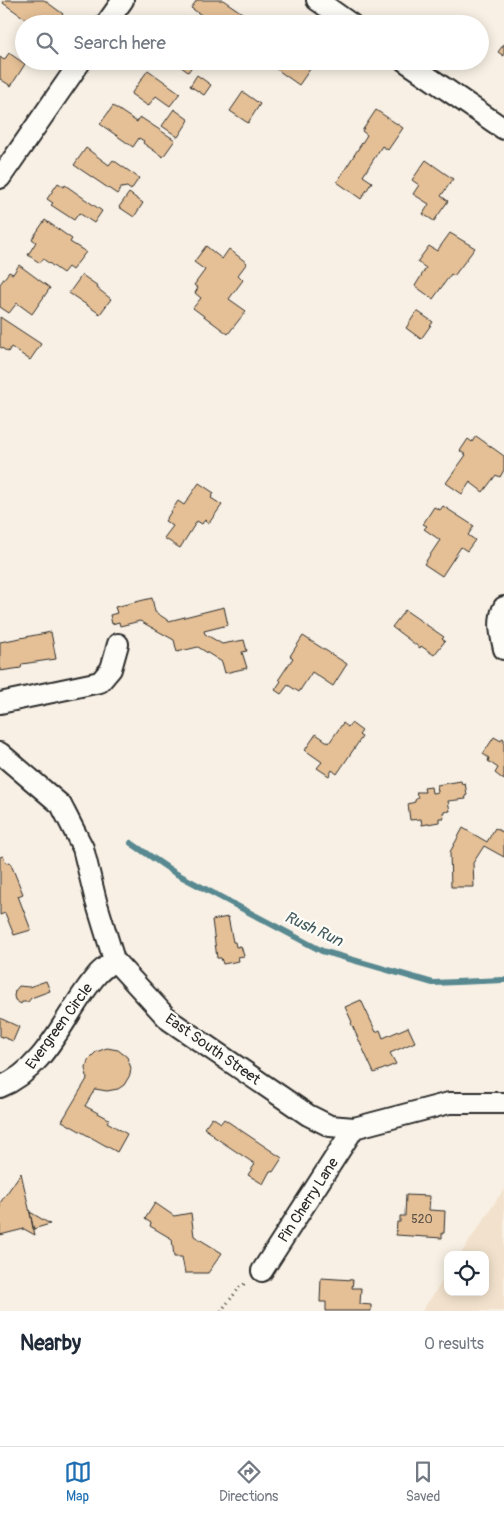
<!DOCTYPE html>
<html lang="en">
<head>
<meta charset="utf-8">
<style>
  body { margin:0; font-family:Pangolin,sans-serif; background:#f6f6f7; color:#1f2937 }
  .controls { position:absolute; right:15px; bottom:15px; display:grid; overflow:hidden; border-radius:10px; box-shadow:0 2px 12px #0003 }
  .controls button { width:45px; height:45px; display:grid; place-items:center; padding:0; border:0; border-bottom:1px solid #e0e1e3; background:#fff; color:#1f2937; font:25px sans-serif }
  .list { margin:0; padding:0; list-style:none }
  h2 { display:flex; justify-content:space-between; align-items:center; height:65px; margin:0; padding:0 20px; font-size:21px }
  h2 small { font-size:16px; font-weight:400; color:#747a83 }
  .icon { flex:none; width:28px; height:28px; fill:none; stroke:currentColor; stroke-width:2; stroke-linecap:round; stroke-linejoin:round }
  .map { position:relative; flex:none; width:504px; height:1311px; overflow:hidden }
  .search { position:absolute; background:#fff; box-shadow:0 2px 12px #0003; left:15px; right:15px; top:15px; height:55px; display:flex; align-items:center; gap:12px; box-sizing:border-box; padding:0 18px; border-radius:28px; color:#747a83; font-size:19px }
  .sheet { height:135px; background:#fff }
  nav { display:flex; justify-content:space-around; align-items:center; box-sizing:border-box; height:70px; border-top:1px solid #e0e1e3; background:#fff; font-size:14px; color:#747a83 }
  nav a { display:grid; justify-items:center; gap:2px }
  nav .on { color:#1f6fb2 }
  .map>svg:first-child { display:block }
</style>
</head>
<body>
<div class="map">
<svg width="504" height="1311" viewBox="0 0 504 1311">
  <rect width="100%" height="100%" fill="#f8f0e4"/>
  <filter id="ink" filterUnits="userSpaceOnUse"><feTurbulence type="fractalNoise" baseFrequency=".02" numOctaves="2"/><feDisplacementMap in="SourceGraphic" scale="10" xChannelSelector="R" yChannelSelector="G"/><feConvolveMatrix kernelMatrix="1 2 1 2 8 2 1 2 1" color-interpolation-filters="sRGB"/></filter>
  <g filter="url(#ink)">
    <path fill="#f2e2cd" d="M504,1189V1311H422L448,1273V1292H485V1255H460Z"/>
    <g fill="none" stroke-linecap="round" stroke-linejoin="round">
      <path stroke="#598991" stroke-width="6" d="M131,843L175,873L322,951L433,983L504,980"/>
    </g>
    <path fill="#e5c096" stroke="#2b2b2b" d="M5,0H44L63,14L59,20L64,24H33L3,3Z
      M197,0H223L254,21L252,24H215L191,8Z
      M184,17L194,24H179Z
      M504,44V56L498,52Z
      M9,53L25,64L11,86L0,79V57L4,60Z
      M173,61H196L188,72Z
      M265,61H314L315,62L299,85Z
      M148,70L180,93L170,106L156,96L148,106L131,94Z
      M197,75L211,85L204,95L190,86Z
      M243,92L260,104L248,123L230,111Z
      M113,106L137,122L140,117L175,140L163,157L143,143L144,141L139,138L133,147L100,124Z
      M174,109L189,120L178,137L162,126Z
      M376,110L403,128L388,150L382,146L363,176L372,182L361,199L337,182L367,135L362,131Z
      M86,148L109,165L113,160L139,178L131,190L127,187L121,188L117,194L74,165Z
      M426,160L453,179L441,196L448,201L434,221L423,214L429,204L413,194L419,185L412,180Z
      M58,183L64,187L65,185L102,211L94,223L79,213L74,220L51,205L53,203L47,199Z
      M129,193L143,203L134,217L119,207Z
      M45,220L72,239L70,242L86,252L72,270L68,267L63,273L43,259L40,263L28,255L36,242L32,239Z
      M450,233L475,248L454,276L451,274L433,299L415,286L426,268L417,262L429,246L437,251Z
      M206,246L222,259L229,249L247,263L238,275L243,280L229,299L246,311L228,334L193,308L201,298L195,293L198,288L194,285L205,270L194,262Z
      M19,265L50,288L32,314L17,303L9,313L0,307V284L9,272L13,274Z
      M82,275L98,286L97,288L111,299L100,314L69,293Z
      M417,311L433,322L421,339L406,328Z
      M0,317L41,344L30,360L11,347L8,352L0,347Z
      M476,436L504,456V470L500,477L496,475L483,492L470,482L462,494L446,483L466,455L460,451L468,439L472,442Z
      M199,483L214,493L211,498L222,505L209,523L205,520L202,524L197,521L180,548L164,538L173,526L165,521L178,501L184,505Z
      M443,506L474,526L468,535L475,540L467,551L461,547L442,576L424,564L440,540L424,529L427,526L423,524L434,507L440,510Z
      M152,598L155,612L169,621L224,607L228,625L204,631L205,634L222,644L244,640L247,651L242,652L247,668L225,673L222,662L198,647L177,652L174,640L140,621L120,626L119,622L112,624L110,615L117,613L115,607Z
      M405,610L444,637L442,639L445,641L434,655L421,646L420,648L392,627Z
      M51,632L56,659L22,664L21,668L0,671V642Z
      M303,636L347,664L333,686L312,672L299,692L288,685L281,694L275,690L281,681L279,679L293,658L290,656Z
      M343,723L348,727L351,723L362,731L359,735L362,737L337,774L332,770L329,776L317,768L322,762L305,750L316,734L329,743Z
      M494,737L501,741L502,738L504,739V780L495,773L498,768L488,761L489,758L483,754Z
      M461,781L462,784L465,783L467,795L465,796L466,799L448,801L450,811L443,812L444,818H439V822L422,825L421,819L410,820L408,804L415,802V800L418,798L416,792H425L424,788L431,787L432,793L438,792L437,785Z
      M463,828L487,842L495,828L504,833V857L484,846L473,863L474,887H451L450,852Z
      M3,856L6,863L10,862L23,894L18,896L31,930L14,935L5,913L0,915V857Z
      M228,917L233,942H235L236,947L241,946L244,956L238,957L239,961L223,964L221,958H217L212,920Z
      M46,981L50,991L31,998L28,1002H22L21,1004L15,1000L14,996L15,991L19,986L29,987Z
      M361,1000L376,1032L380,1030L383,1038L408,1027L415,1042L390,1053L396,1064L374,1073L351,1023L352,1022L345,1007Z
      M0,1018L19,1027L13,1041L0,1036Z
      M107,1048L118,1050L127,1057L131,1068L130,1075L124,1085L118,1089L107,1091L95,1089L85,1106L109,1119L107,1122L127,1134L117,1152L62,1121L87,1079L86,1068L88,1060L96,1052Z
      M212,1117L221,1123L224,1119L282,1158L273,1172L270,1171L263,1184L248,1175L255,1164L213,1136L214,1135L204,1128Z
      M21,1173L35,1235L24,1229L0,1235V1203Z
      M406,1195L430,1196L429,1210L445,1211L444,1233H442V1238L396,1235L397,1222H400V1216H405Z
      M155,1203L174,1216L191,1213L194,1236L222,1253L208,1273H185L182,1257H174L172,1239L150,1226L151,1223L145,1219Z
      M30,1212L50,1224L33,1229Z
      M321,1278L353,1280L352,1288H361L360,1304L371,1305V1311H326V1302H320Z"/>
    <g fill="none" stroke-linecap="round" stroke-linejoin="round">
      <g stroke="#2b2b2b" stroke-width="24">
        <path id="minor" d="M317,0L351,24
          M106,24L123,0
          M405,61L504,129
          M0,178L81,61
          M504,607C497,620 501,636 504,649
          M0,703L100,682L111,669L118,644
          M0,753L61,805L83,848L96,901L114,960L169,1020L308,1115L330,1126L354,1128L449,1103H504
          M0,1087C48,1068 65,1012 97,975C102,969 109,965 114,960
          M262,1271L354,1128"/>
      </g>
      <path stroke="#2b2b2b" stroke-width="3" stroke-dasharray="1 4" stroke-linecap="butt" d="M221,1311L240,1287L247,1282"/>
      <use href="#minor" stroke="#fdfcf7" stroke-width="20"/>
    </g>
  </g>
  <g text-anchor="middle" stroke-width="4.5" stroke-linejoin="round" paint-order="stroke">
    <g font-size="12" fill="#5a5046">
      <text x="422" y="1223">520</text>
    </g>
    <g font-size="15" fill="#2b2b2b" stroke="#fdfcf7">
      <text transform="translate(59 1026) rotate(-54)" y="5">Evergreen Circle</text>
      <text transform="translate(213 1049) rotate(35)" y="5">East South Street</text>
      <text transform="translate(308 1200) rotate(-57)" y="5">Pin Cherry Lane</text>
    </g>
    <g font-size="16" font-style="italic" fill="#425a5e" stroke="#fdfcf7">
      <text transform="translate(314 928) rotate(25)" y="6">Rush Run</text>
    </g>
  </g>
</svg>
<div class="controls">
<button><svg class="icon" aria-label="locate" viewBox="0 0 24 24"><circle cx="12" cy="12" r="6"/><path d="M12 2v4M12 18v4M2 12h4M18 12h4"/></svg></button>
</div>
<div class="search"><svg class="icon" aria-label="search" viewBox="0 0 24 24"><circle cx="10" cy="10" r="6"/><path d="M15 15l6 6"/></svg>Search here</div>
</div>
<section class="sheet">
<h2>Nearby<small>0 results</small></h2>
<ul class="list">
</ul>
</section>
<nav>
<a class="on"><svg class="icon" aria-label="map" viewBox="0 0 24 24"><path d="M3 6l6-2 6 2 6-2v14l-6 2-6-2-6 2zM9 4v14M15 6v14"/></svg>Map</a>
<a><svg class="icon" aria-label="directions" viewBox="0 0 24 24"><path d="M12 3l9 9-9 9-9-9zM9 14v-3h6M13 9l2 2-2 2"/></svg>Directions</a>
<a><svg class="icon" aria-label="saved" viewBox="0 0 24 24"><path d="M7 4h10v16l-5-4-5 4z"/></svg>Saved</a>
</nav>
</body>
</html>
